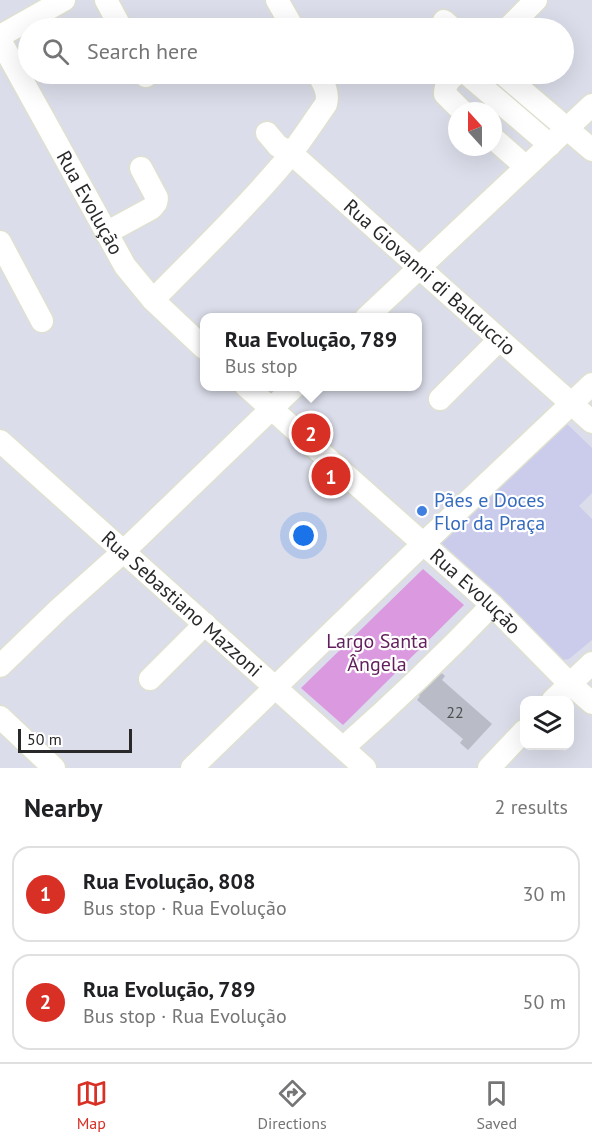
<!DOCTYPE html>
<html lang="en">
<head>
<meta charset="utf-8">
<style>
  body { margin:0; font-family:"PT Sans",sans-serif; background:#f2f2f2; color:#202124 }
  .controls { position:absolute; right:18px; bottom:18px; display:grid; overflow:hidden; border-radius:12px; box-shadow:0 6px 24px #0002 }
  .controls button { width:54px; height:54px; display:grid; place-items:center; padding:0; border:0; border-bottom:2px solid #e0e0e0; background:#fff; color:#202124; font:30px sans-serif }
  .compass { position:absolute; left:448px; top:102px; width:54px; height:54px; border-radius:50%; background:#fff; box-shadow:0 6px 24px #0002; rotate:339deg }
  .scale { position:absolute; left:18px; bottom:15px; width:114px; box-sizing:border-box; padding-left:6px; border:3px solid #292929; border-top:0; font-size:16px; line-height:21px; white-space:nowrap; color:#292929; -webkit-text-stroke:4px #fff; paint-order:stroke }
  .you { position:absolute; left:304px; top:536px; width:21px; height:21px; margin:-15px; border:4px solid #fff; border-radius:50%; background:#1a73e8; box-shadow:0 0 0 9px #1a73e833 }
  .badge { display:grid; place-items:center; width:39px; height:39px; border-radius:50%; background:#d93025; color:#fff; font-size:20px; font-weight:700 }
  .pin { position:absolute; translate:-50% -50%; border:3px solid #fff; box-shadow:0 2px 6px #0006 }
  .popup { position:absolute; left:200px; top:313px; width:222px; height:78px; box-sizing:border-box; display:grid; place-content:center; border-radius:12px; background:#fff; filter:drop-shadow(0 2px 4px #0005); font-size:20px; white-space:nowrap; color:#757577 }
  .popup b { font-size:22px; color:#202124 }
  .popup::after { content:''; position:absolute; left:50%; top:100%; margin-left:-12px; border:12px solid transparent; border-top-color:#fff }
  .list { margin:0; padding:0; list-style:none }
  h2 { display:flex; justify-content:space-between; align-items:center; height:78px; margin:0; padding:0 24px; font-size:26px }
  h2 small { font-size:20px; font-weight:400; color:#757577 }
  .list li { display:grid; grid-template-columns:39px 1fr auto; gap:18px; align-items:center; box-sizing:border-box; height:96px; margin:0 12px 12px; padding:0 12px; border:2px solid #e0e0e0; border-radius:18px }
  .list b { display:block; font-size:22px; white-space:nowrap }
  .list p { margin:0; font-size:20px; white-space:nowrap; color:#757577 }
  .list em { font-size:20px; font-style:normal; color:#757577 }
  .icon { flex:none; width:33px; height:33px; fill:none; stroke:currentColor; stroke-width:2; stroke-linecap:round; stroke-linejoin:round }
  .map { position:relative; flex:none; width:592px; height:768px; overflow:hidden }
  .search { position:absolute; background:#fff; box-shadow:0 6px 24px #0002; left:18px; right:18px; top:18px; height:66px; display:flex; align-items:center; gap:15px; box-sizing:border-box; padding:0 21px; border-radius:33px; color:#757577; font-size:22px }
  .sheet { height:294px; background:#fff }
  nav { display:flex; justify-content:space-around; align-items:center; box-sizing:border-box; height:84px; border-top:2px solid #e0e0e0; background:#fff; font-size:16px; color:#757577 }
  nav a { display:grid; justify-items:center; gap:3px }
  nav .on { color:#d93025 }
  .map>svg:first-child { display:block }
</style>
</head>
<body>
<div class="map">
<svg width="592" height="768" viewBox="0 0 592 768">
  <rect width="100%" height="100%" fill="#dbddea"/>
  <path fill="#cbcceb" d="M565,422L592,448V493L579,506L592,519V640L569,659L562,660L436,543Z"/>
  <path fill="#db99df" d="M423,569L464,605L343,725L301,688Z"/>
  <path fill="#b9bbc6" d="M436,668L445,676L442,680L492,724L468,750L460,743L463,739L417,700L420,696L414,691Z"/>
  <g fill="none" stroke-linecap="round" stroke-linejoin="round">
    <g stroke="#dfe1d0" stroke-width="25">
      <g id="minor">
        <path d="M106,0L121,28"/>
        <path d="M277,0L293,28"/>
        <path d="M444,21L452,28"/>
        <path d="M508,28L536,0"/>
        <path d="M0,36L64,0"/>
        <path id="s1" d="M0,40L125,266L153,300L204,348"/>
        <path d="M145,74L146,76"/>
        <path d="M457,74C449,79 445,84 445,94L462,111"/>
        <path d="M467,74L550,145"/>
        <path d="M503,74L592,150"/>
        <path id="s2" d="M267,133L278,146L291,153L592,422"/>
        <path d="M493,138L526,167"/>
        <path d="M106,233L152,208L156,203L157,198L141,168"/>
        <path d="M0,242L42,321"/>
        <path d="M153,300C196,256 240,214 280,167C297,148 311,125 326,104C329,93 324,84 318,74"/>
        <path d="M366,318L592,105"/>
        <path id="s3" d="M246,386L492,605L569,683L592,703"/>
        <path d="M440,399L499,340"/>
        <path id="s4" d="M0,441L365,768"/>
        <path d="M0,666L58,610L124,551L295,386"/>
        <path d="M150,679L205,624"/>
        <path d="M553,700L592,663"/>
        <path d="M0,717L54,768"/>
        <path d="M343,748C395,702 444,655 492,605"/>
        <path d="M192,768L423,544L592,384"/>
        <path d="M489,768L524,731"/>
      </g>
    </g>
    <use href="#minor" stroke="#fff" stroke-width="22"/>
  </g>
  <circle fill="#3f7fe0" stroke="#fff" stroke-width="2" cx="422" cy="511" r="6"/>
  <g text-anchor="middle" stroke-width="4.5" stroke-linejoin="round" paint-order="stroke">
    <g font-size="16" fill="#4d4e50">
      <text x="455" y="718">22</text>
    </g>
    <g font-size="20" fill="#292929" stroke="#fff">
      <text dy="7" stroke="none"><textPath href="#s1" startOffset="186">Rua Evolução</textPath></text>
      <text dy="7" stroke="none"><textPath href="#s2" startOffset="218">Rua Giovanni di Balduccio</textPath></text>
      <text dy="7" stroke="none"><textPath href="#s3" startOffset="308">Rua Evolução</textPath></text>
      <text dy="7" stroke="none"><textPath href="#s4" startOffset="244">Rua Sebastiano Mazzoni</textPath></text>
    </g>
    <g font-size="20" fill="#366cbe" stroke="#fff" text-anchor="start">
      <text x="434" y="507">Pães e Doces<tspan x="434" dy="23">Flor da Praça</tspan></text>
    </g>
    <g font-size="20" fill="#611d5c" stroke="#fff">
      <text x="377" y="648">Largo Santa<tspan x="377" dy="23">Ângela</tspan></text>
    </g>
  </g>
</svg>
<div class="controls">
<button><svg class="icon" aria-label="layers" viewBox="0 0 24 24"><path d="M12 4l9 5-9 5-9-5zM3 14l9 5 9-5"/></svg></button>
</div>
<svg class="compass" viewBox="-18 -18 36 36"><path d="M0-13l5 13h-10z" fill="#e53935"/><path d="M0 13l5-13h-10z" fill="#757577"/></svg>
<div class="scale">50 m</div>
<div class="you"></div>
<div class="pin badge" style="left:331px;top:476px">1</div>
<div class="pin badge" style="left:311px;top:433px">2</div>
<div class="popup"><b>Rua Evolução, 789</b>Bus stop</div>
<div class="search"><svg class="icon" aria-label="search" viewBox="0 0 24 24"><circle cx="10" cy="10" r="6"/><path d="M15 15l6 6"/></svg>Search here</div>
</div>
<section class="sheet">
<h2>Nearby<small>2 results</small></h2>
<ul class="list">
<li><span class="badge">1</span><div><b>Rua Evolução, 808</b><p>Bus stop · Rua Evolução</p></div><em>30 m</em></li>
<li><span class="badge">2</span><div><b>Rua Evolução, 789</b><p>Bus stop · Rua Evolução</p></div><em>50 m</em></li>
</ul>
</section>
<nav>
<a class="on"><svg class="icon" aria-label="map" viewBox="0 0 24 24"><path d="M3 6l6-2 6 2 6-2v14l-6 2-6-2-6 2zM9 4v14M15 6v14"/></svg>Map</a>
<a><svg class="icon" aria-label="directions" viewBox="0 0 24 24"><path d="M12 3l9 9-9 9-9-9zM9 14v-3h6M13 9l2 2-2 2"/></svg>Directions</a>
<a><svg class="icon" aria-label="saved" viewBox="0 0 24 24"><path d="M7 4h10v16l-5-4-5 4z"/></svg>Saved</a>
</nav>
</body>
</html>
